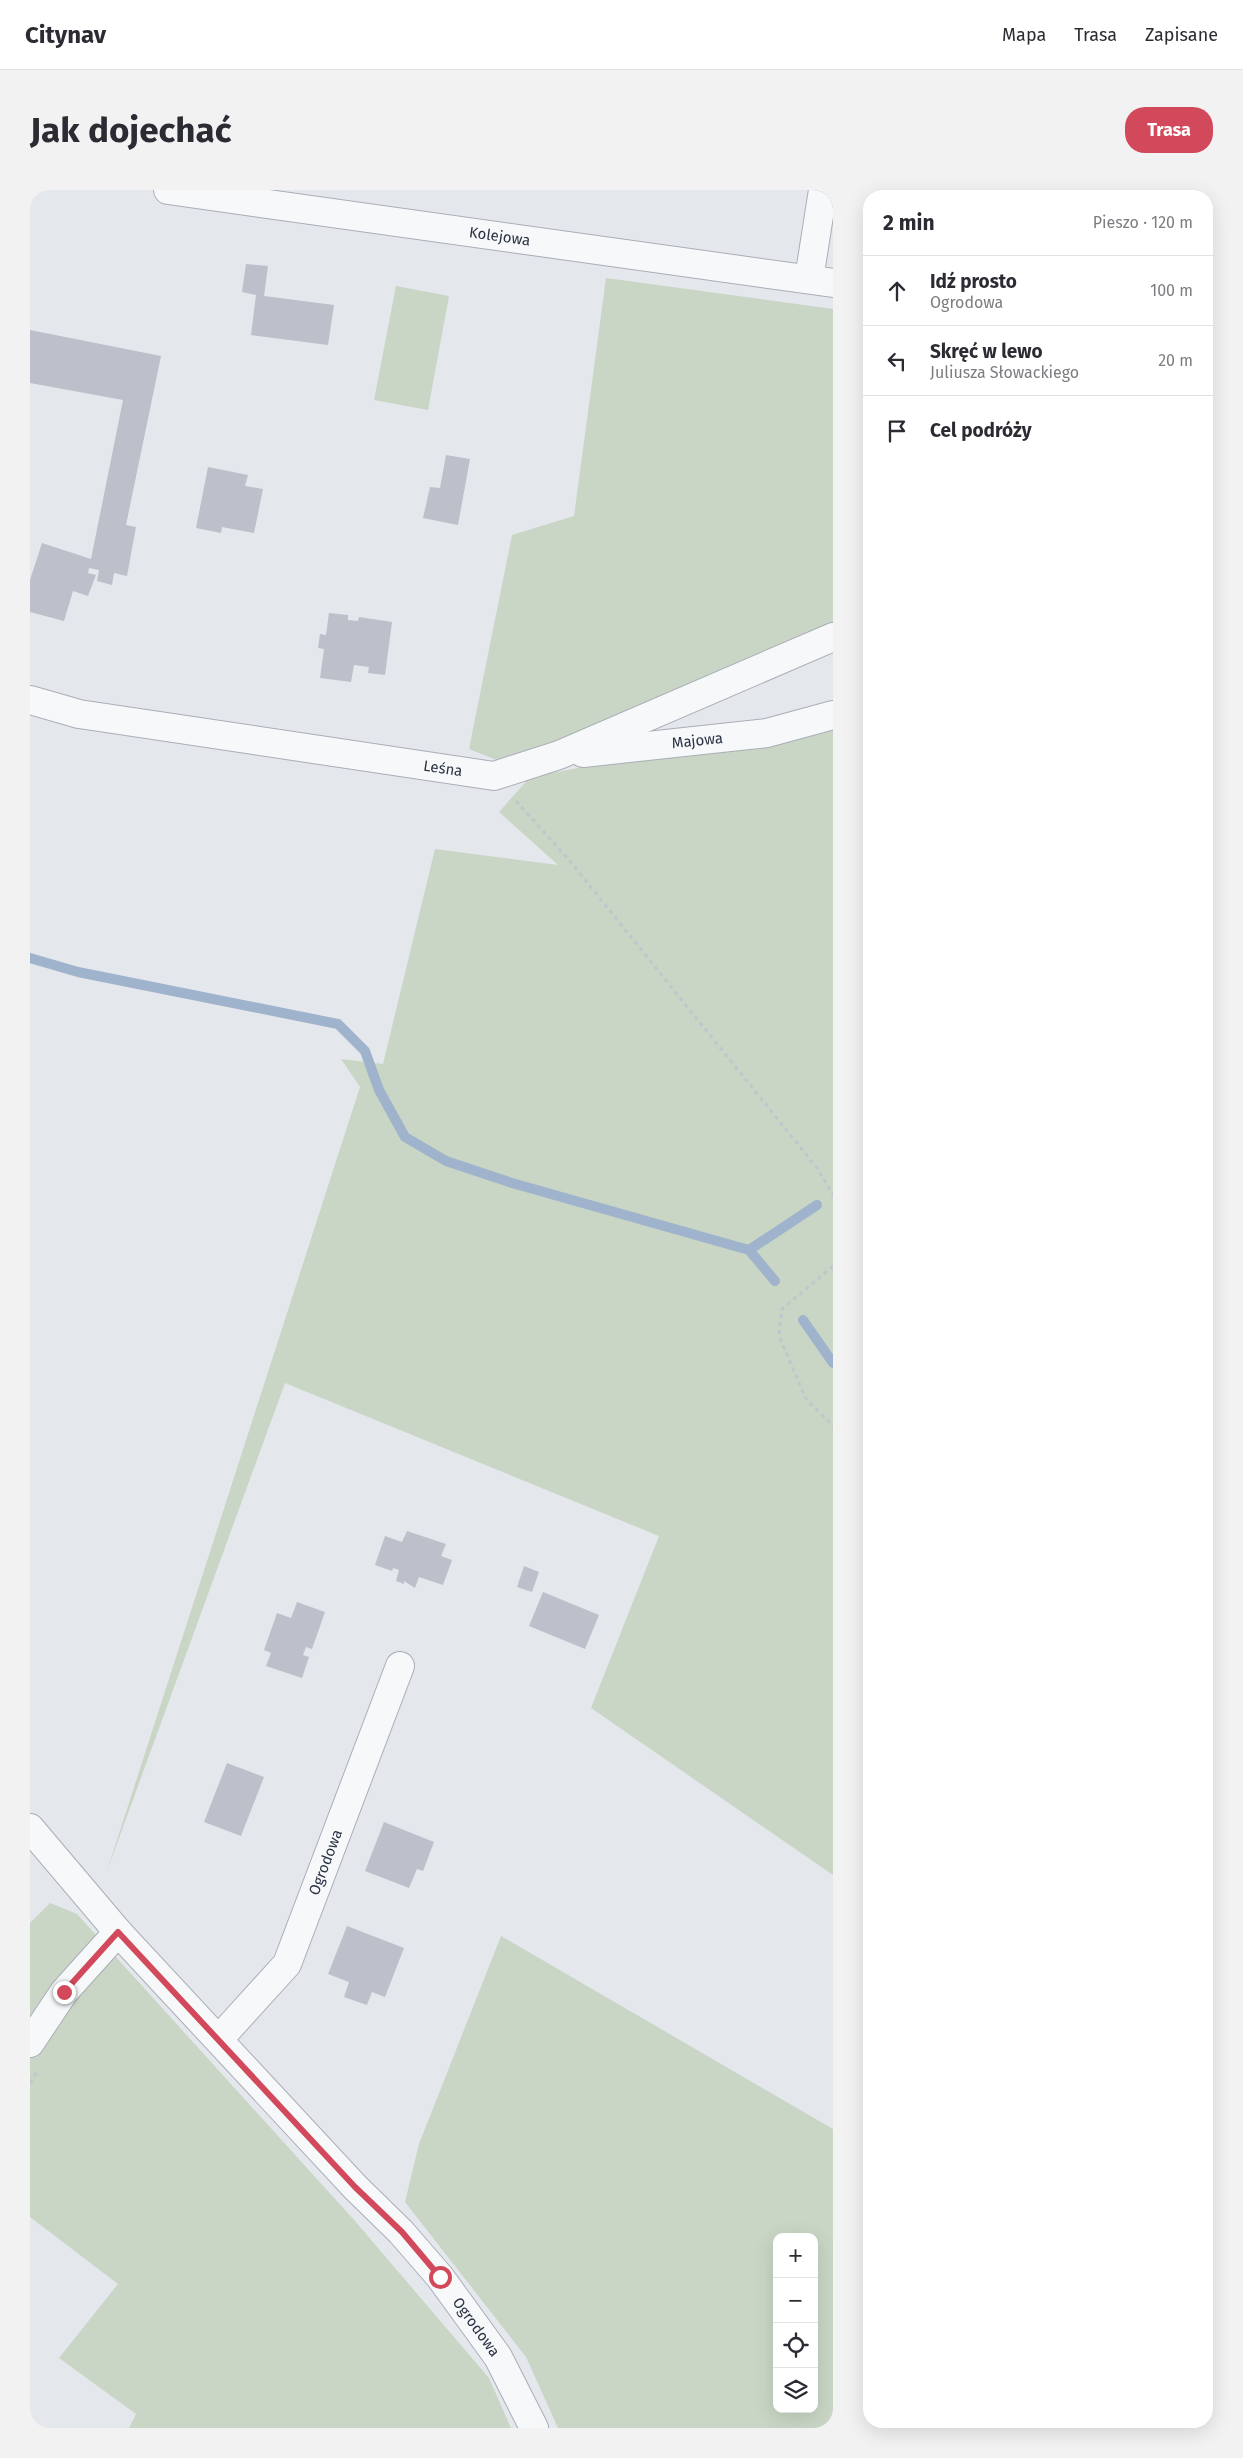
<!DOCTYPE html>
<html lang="pl">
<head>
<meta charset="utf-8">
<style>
  body { margin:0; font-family:"Fira Sans",sans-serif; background:#f2f2f3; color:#2b2b33 }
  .controls { position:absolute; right:15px; bottom:15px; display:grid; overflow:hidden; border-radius:10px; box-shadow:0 5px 20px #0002 }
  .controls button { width:45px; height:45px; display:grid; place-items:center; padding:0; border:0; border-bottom:1px solid #e1e1e2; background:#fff; color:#2b2b33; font:25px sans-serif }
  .stop { position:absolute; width:15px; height:15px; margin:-11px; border:4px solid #d1495b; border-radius:50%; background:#fff }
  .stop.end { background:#d1495b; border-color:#fff; box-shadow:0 1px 5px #0008 }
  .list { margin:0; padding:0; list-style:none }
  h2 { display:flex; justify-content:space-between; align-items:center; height:65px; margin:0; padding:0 20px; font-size:21px }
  h2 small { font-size:16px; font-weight:400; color:#7c7c81 }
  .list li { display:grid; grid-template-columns:32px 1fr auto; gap:15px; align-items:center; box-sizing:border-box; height:70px; padding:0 20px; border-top:1px solid #e1e1e2 }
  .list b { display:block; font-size:19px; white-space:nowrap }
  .list p { margin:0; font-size:16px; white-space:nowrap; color:#7c7c81 }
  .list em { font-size:16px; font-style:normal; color:#7c7c81 }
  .icon { flex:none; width:28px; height:28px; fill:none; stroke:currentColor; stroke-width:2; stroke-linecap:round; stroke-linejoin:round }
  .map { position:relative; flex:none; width:803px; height:2238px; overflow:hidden; border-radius:20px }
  header { display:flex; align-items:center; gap:30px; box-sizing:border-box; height:70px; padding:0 25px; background:#fff; border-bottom:1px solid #e1e1e2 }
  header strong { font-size:24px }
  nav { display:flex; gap:28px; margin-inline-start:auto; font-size:18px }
  .intro { display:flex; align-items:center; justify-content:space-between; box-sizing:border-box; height:120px; padding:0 30px }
  h1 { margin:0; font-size:35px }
  .button { padding:12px 22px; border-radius:20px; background:#d1495b; color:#fff; font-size:18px; font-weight:700 }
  main { display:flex; gap:30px; padding:0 30px }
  aside { flex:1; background:#fff; border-radius:20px; box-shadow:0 5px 20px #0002 }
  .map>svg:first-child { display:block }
</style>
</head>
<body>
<header>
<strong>Citynav</strong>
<nav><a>Mapa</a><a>Trasa</a><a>Zapisane</a></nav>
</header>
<div class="intro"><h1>Jak dojechać</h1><a class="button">Trasa</a></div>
<main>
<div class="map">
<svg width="803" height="2238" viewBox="0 0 803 2238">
  <rect width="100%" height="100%" fill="#e4e7ec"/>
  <path fill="#c9d6c5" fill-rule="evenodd" d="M576,88L803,119V435L536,551L469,571L439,559L482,345L544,326Z
    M366,96L419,106L398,220L344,210Z
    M803,537V1685L561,1518L629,1346L255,1193L77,1681L330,897L311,869L353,874L405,659L528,675L469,622L500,587L596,569Z
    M20,1713L47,1724L325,2031L459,2188L481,2238H99L106,2224L29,2168L88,2094L0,2027V1733Z
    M471,1746L803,1939V2238H528L496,2167L375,2012L389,1954ZM747,2047H784V2219H747Z"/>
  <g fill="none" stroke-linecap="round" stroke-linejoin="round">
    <path stroke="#9fb4cc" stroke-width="10" d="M0,768L48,782L308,834L335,861L349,900L375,947L416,971L482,993L719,1060L787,1015
      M719,1060L745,1091
      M773,1130L803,1173"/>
  </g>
  <path fill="#bbc0ca" d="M216,74L238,76L234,106L304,115L298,155L221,145L226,105L212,102Z
    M0,140L131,166L96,335L106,337L97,386L84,383L82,395L67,391L69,380L59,378L58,383L66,385L58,406L43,401L34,431L0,422V390L12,353L61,369L93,210L0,193Z
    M416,265L440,269L428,335L393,328L400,297L410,298Z
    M178,277L218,285L215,296L233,299L224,343L192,337L191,343L166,338Z
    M299,423L318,425V430L328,431L329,427L362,432L355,485L338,483L339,477L324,475L321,492L290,488L294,459L288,458L290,444L296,445Z
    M377,1341L416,1354L411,1366L422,1370L413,1395L389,1387L385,1398L374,1391V1394L366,1391L369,1380L363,1378L362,1381L345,1375L355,1346L372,1352Z
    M494,1376L509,1382L502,1402L487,1397Z
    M513,1402L569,1425L555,1459L499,1436Z
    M267,1412L295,1422L282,1459L276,1457L273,1465L279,1467L272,1488L236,1476L241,1463L234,1460L247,1423L261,1428Z
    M197,1573L234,1587L211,1646L174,1632Z
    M354,1632L404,1652L393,1681L387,1679L379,1698L335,1681Z
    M317,1736L374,1758L355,1807L342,1802L337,1815L314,1807L319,1792L298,1784Z"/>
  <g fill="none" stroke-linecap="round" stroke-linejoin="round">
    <g stroke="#a9aeb7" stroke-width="30">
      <g id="minor">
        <path id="s1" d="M138,0L803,93"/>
        <path d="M779,89L793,0"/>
        <path id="s2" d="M0,510L49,524L464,586L529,565L803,447"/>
        <path id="s3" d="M553,563L737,543L803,525"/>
        <path id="s4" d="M0,1638L88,1742L325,1997L371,2042L410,2087L468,2167L504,2238"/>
        <path id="s5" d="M189,1849L257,1774L370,1476"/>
        <path d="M0,1853L34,1802L88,1742"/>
      </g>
    </g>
    <path stroke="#c2c5cb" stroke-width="3" stroke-dasharray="4 4" stroke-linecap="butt" d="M486,611L539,670L787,978L803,1005
      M803,1076L752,1119L749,1146L776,1209L803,1236
      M0,1893L7,1882"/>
    <use href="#minor" stroke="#f7f8fa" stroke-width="28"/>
  </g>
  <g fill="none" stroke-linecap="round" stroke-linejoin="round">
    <path stroke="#d1495b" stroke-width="6" d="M34,1802L88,1742L325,1997L372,2042L410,2087"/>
  </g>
  <g text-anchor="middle" stroke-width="4" stroke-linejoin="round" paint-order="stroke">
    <g font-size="15" fill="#2b3445" stroke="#f4f6f9">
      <text dy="5" stroke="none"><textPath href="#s1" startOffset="335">Kolejowa</textPath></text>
      <text dy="5" stroke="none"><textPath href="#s3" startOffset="115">Majowa</textPath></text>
      <text dy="5" stroke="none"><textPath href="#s2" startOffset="419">Leśna</textPath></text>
      <text dy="5" stroke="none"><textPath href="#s5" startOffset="210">Ogrodowa</textPath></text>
      <text dy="5" stroke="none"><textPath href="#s4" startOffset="670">Ogrodowa</textPath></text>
    </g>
  </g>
</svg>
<div class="controls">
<button>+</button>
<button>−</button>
<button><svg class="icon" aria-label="locate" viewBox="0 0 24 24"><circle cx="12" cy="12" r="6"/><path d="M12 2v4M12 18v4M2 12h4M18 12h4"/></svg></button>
<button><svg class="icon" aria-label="layers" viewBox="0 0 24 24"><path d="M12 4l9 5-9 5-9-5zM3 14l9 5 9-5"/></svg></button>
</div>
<div class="stop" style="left:410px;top:2087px"></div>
<div class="stop end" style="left:34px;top:1802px"></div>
</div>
<aside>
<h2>2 min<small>Pieszo · 120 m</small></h2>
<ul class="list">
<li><svg class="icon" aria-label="ahead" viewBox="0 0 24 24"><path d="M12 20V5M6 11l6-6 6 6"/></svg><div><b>Idź prosto</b><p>Ogrodowa</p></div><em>100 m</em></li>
<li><svg class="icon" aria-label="left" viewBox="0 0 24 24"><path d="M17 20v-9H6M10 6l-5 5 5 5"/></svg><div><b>Skręć w lewo</b><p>Juliusza Słowackiego</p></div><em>20 m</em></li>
<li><svg class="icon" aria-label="arrive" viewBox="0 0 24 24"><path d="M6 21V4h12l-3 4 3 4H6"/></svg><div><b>Cel podróży</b></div></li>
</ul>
</aside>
</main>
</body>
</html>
